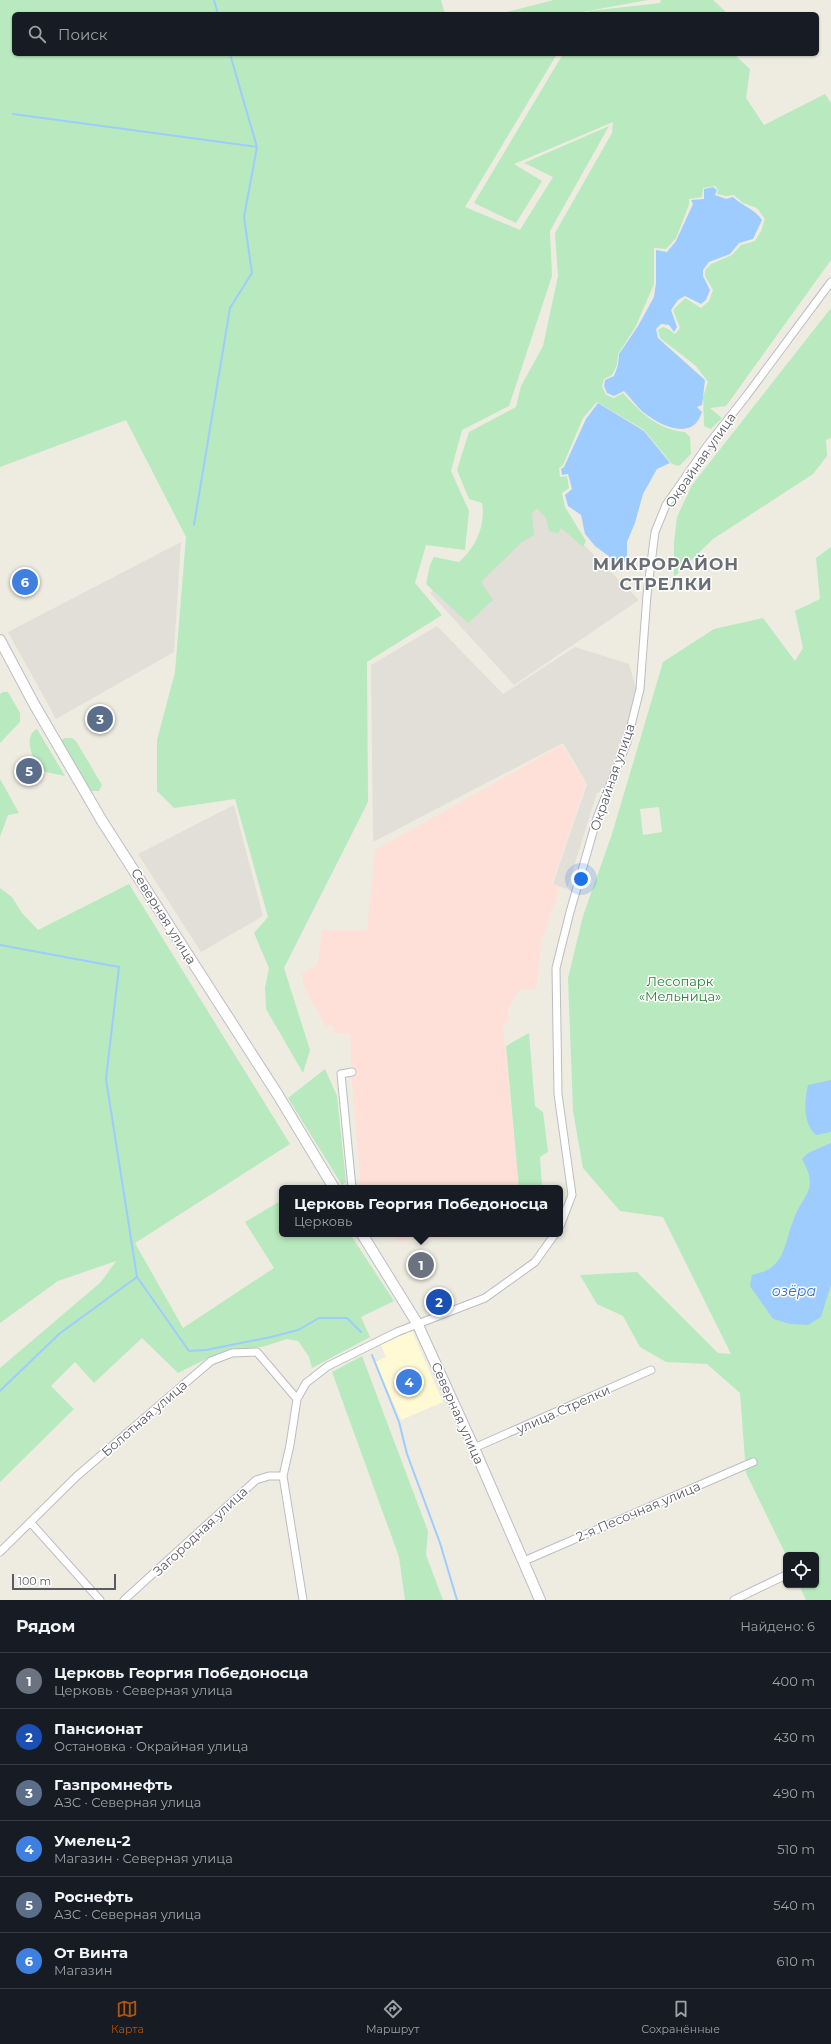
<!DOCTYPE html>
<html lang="ru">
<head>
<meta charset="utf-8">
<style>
  body { margin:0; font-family:Montserrat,sans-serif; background:#242831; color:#f1f3f6 }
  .controls { position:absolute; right:12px; bottom:12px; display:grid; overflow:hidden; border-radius:6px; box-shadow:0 1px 3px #0004 }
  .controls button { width:36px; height:36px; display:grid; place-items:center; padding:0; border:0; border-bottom:1px solid #363941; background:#171b24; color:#f1f3f6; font:20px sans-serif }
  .scale { position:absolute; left:12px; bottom:10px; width:104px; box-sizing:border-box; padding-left:4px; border:2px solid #595c63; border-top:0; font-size:11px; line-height:14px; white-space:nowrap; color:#595c63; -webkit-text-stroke:3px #fff; paint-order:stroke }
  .you { position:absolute; left:581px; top:879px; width:14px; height:14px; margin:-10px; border:3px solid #fff; border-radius:50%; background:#1a73e8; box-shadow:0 0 0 6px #1a73e833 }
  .badge { display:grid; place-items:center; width:26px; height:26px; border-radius:50%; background:#b45309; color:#fff; font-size:13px; font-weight:700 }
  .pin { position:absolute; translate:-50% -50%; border:2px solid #fff; box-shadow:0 1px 4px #0006 }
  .popup { position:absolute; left:279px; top:1185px; width:284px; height:52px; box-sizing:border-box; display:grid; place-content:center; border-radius:6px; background:#171b24; filter:drop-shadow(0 1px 3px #0005); font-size:13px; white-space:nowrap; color:#9ea1a6 }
  .popup b { font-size:15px; color:#f1f3f6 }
  .popup::after { content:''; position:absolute; left:50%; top:100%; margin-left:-8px; border:8px solid transparent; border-top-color:#171b24 }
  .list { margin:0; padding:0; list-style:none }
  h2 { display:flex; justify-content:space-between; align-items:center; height:52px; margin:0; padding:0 16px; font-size:17px }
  h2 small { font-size:13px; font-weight:400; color:#9ea1a6 }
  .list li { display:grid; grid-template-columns:26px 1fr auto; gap:12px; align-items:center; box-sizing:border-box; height:56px; padding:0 16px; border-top:1px solid #363941 }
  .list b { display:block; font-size:15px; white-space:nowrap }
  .list p { margin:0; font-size:13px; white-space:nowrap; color:#9ea1a6 }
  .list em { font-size:13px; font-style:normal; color:#9ea1a6 }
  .icon { flex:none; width:22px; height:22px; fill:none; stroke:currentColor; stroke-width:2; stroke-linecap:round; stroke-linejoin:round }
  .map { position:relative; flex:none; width:831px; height:1600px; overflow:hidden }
  .search { position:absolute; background:#171b24; box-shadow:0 1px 3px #0004; left:12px; right:12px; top:12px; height:44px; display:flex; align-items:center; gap:10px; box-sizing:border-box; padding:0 14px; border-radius:6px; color:#9ea1a6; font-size:15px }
  .sheet { height:388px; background:#171b24 }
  nav { display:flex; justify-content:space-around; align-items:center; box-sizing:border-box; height:56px; border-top:1px solid #363941; background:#171b24; font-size:11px; color:#9ea1a6 }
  nav a { display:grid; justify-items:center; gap:2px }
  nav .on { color:#b45309 }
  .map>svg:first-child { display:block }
</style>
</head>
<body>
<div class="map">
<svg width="831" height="1600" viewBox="0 0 831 1600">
  <rect width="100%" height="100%" fill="#eeece0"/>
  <path fill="#fff9d4" d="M412,1331L443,1402L401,1420L375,1362L386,1357L381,1345Z"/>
  <path fill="#e1dfd8" d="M538,499L639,600L514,685L430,593Z
    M181,542L174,652L56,719L8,632Z
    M437,626L503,694L575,647L629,664L636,688L624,739L603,791L597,793L567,889L553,884L587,784L563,743L373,842L371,665Z
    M234,805L263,916L201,952L138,854Z"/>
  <path fill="#fee0d9" d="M562,745L586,784L552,883L560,887L542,941L536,990H519L508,1009L509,1021L503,1025L519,1188H361L352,1083L350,1033L334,1034V1025L325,1026L304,987L302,974L318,964L322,930H367L375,850Z
    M391,1234H485L398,1241Z"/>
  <path fill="#b9e9be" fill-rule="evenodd" d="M0,0H441L445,14H14V54H557L465,207L520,230L553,177L524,163L609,126L550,231L552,276L509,406L462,430L451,471L469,511L465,550L426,545L415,583L442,615L367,662L368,802L284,968L310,1050L303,1073L266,1009L265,988L269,968L254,933L268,917L235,799L174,808L157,791V740L175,672L186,537L126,420L0,467Z
    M554,0H648L582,12L581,14H499Z
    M661,0H713L725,11V14H587L589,11L660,3Z
    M563,54H734L750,69L746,98L764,125L825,94L831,103V260L726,406L710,408L722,418L711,429L704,426L703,397L708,382L696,366L660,338L658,330L663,327L668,329L675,334L680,328L673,310L685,298L701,308L709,301L713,290L705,276V270L711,264L732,255L741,245L755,241L761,231L765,219L757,208L743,203L734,195L726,196L717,194L718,190L715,186L703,188L702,197L689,199V205L676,238L666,249L654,248V284L636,326L618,354L617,365L612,375L604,379L602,386L606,395L614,398L623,393C640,412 658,430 685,432L690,437L691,454L679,466L672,464L644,430L597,402L583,418L563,465L559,468L560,477L567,476L569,488L562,493L565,507L586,541L583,547L561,528L558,534L549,531L546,518L537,508L532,513L534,535L522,542L481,582L493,600L468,623L426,584L430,565L434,557L459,562C476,547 486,525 482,503L469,499L457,470L469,432L516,407L521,386L543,346L558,276L555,233L612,133L613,122L514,164L542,181L516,223L474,203Z
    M831,308V438L826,440L827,456L813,474L713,539L674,577V542L677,517L692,485Z
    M831,547V1600H806L799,1585H816V1555H786L746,1473L740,1393L707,1364L666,1362L640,1347L623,1316L597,1304L580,1275L637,1272L718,1353L731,1354L663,1217L620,1211L583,1168L573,1111L568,978L583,916L612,834L663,662L714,629L763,618L795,661L803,648L795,611L820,599L816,558ZM659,807L662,832L643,835L640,809Z
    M3,692H8L20,713V722L0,743V694Z
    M37,729L65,776L46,772C34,765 21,737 37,729Z
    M65,738H72L76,741L102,785L99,791H91L61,740Z
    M0,779L19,813L8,815L0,837Z
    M129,884L290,1144L135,1243L183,1328L274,1268L245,1222L282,1200V1234H350L394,1301L361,1317L370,1337L312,1368L309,1357L298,1341L287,1339L262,1347L234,1350L208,1358L178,1373L142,1338L94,1383L75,1362L51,1386L74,1409L0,1482V1368L101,1282L116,1261L58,1281L0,1323V888L12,897L22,913L38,930Z
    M529,1033L535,1106L543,1112L548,1152L540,1157L542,1188H519L506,1046Z
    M325,1069L337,1096L346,1182L342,1185L288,1098Z
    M362,1356L428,1531L426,1555L443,1600H405L399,1557L332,1372Z"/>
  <path fill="#9fccff" d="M713,187L717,190L715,195L726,199L733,197C742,206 755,209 762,220L753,239L739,243L730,254L709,262L703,270V276L710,290L706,300L701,304L685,296L678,300L671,310L677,327L674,332L669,325L661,324L656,329L658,338L705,380L702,405L697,407L702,412C693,442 660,426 643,412C636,406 630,397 624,391L614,396L607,393L604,386L605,380L614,376L618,365L619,354L638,326L654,297L656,283V250L667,252L676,241L693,204L691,200L704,199V189Z
    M598,403L644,431L670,463L657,469L643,494L635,523L627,542V557L622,566L595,546L585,534L581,515L568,506L565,495L572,489L568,474L562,475L561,469L564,467L586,419Z
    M831,1080V1132L816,1135C803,1123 804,1102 808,1085Z
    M831,1143V1285L821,1317L808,1325L790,1324L773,1319L750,1286L752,1275C786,1268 783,1247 793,1221C803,1193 820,1191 802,1159L808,1153Z"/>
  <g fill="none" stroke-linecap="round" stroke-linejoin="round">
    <path stroke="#9fccff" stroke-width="2" d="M214,0L218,14
      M230,54L257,147
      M13,114L257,147L244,217L252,273L230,308L194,525
      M0,945L119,967L106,1079L137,1277
      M372,1355L399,1422L407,1454L440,1543L457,1600
      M0,1391L59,1334L137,1277L189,1351L206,1350L271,1337L298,1330L319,1318H347L361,1332"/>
    <g stroke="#bbbdc4" stroke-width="9">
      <path id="minor" d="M352,1072L341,1074L352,1188
        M560,1226L572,1195L558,1094L556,968L570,912L597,818L627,742L640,689L647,595L655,532L666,505L707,446L747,395L831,282
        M474,1448L651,1370
        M30,1522L100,1600
        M0,1552L77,1476L211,1361L232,1353L257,1352L297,1399
        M524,1561L753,1462
        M124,1600L256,1480L269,1476H283
        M303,1600L283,1476L290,1445L297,1399L306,1383L328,1366L397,1332L485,1298L535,1262L555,1234
        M734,1600L786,1575"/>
    </g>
    <g stroke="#bbbec6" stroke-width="12">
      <path id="secondary" d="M0,640L34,704L102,821L278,1095L334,1188
        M362,1234L417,1323L474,1448L540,1600"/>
    </g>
    <use href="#minor" stroke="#fff" stroke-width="7"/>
    <use href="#secondary" stroke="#fff" stroke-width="10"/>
  </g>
  <g text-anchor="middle" stroke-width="3" stroke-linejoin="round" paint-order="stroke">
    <g font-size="13" fill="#595c63" stroke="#fff">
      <text transform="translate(700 460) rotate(-55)" y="5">Окрайная улица</text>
      <text transform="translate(612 777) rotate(-71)" y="5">Окрайная улица</text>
      <text transform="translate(164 916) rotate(58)" y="5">Северная улица</text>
      <text transform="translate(563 1409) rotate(-24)" y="5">улица Стрелки</text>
      <text transform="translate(458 1413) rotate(66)" y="5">Северная улица</text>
      <text transform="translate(144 1418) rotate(-41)" y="5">Болотная улица</text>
      <text transform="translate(638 1511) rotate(-23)" y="5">2-я Песочная улица</text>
      <text transform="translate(200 1531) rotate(-43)" y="5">Загородная улица</text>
    </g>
    <g font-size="13" fill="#2a8236" stroke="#fff">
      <text x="680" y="986">Лесопарк<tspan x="680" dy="15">«Мельница»</tspan></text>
    </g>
    <g font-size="14" font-style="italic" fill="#3572ce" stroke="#fff">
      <text x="794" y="1296">озёра</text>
    </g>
    <g font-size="17" font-weight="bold" letter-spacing="1" fill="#6a6e75" stroke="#fff">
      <text x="666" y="570">МИКРОРАЙОН<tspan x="666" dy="20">СТРЕЛКИ</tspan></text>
    </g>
  </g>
</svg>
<div class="controls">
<button><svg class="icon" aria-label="locate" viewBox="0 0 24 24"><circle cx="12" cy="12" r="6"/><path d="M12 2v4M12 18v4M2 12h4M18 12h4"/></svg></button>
</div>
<div class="scale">100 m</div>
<div class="you"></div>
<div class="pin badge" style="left:421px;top:1265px;background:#6b7280">1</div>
<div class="popup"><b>Церковь Георгия Победоносца</b>Церковь</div>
<div class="pin badge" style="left:439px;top:1302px;background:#1a4fb4">2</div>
<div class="pin badge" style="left:100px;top:719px;background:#5c6f8a">3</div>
<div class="pin badge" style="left:409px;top:1382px;background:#3f7fe0">4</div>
<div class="pin badge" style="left:29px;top:771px;background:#5c6f8a">5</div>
<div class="pin badge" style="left:25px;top:582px;background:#3f7fe0">6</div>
<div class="search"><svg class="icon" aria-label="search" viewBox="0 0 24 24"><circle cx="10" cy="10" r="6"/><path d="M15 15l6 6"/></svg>Поиск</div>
</div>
<section class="sheet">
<h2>Рядом<small>Найдено: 6</small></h2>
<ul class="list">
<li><span class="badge" style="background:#6b7280">1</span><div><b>Церковь Георгия Победоносца</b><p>Церковь · Северная улица</p></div><em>400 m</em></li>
<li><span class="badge" style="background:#1a4fb4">2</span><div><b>Пансионат</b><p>Остановка · Окрайная улица</p></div><em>430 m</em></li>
<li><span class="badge" style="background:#5c6f8a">3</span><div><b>Газпромнефть</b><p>АЗС · Северная улица</p></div><em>490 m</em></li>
<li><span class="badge" style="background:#3f7fe0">4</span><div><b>Умелец-2</b><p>Магазин · Северная улица</p></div><em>510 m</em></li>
<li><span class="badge" style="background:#5c6f8a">5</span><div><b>Роснефть</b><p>АЗС · Северная улица</p></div><em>540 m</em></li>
<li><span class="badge" style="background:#3f7fe0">6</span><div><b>От Винта</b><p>Магазин</p></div><em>610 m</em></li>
</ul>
</section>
<nav>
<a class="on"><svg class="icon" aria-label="map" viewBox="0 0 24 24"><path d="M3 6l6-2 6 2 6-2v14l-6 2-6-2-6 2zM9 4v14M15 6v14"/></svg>Карта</a>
<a><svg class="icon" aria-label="directions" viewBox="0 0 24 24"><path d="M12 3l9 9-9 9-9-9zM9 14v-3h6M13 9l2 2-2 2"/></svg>Маршрут</a>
<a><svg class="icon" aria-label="saved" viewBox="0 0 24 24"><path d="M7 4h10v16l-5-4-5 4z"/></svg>Сохранённые</a>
</nav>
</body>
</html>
